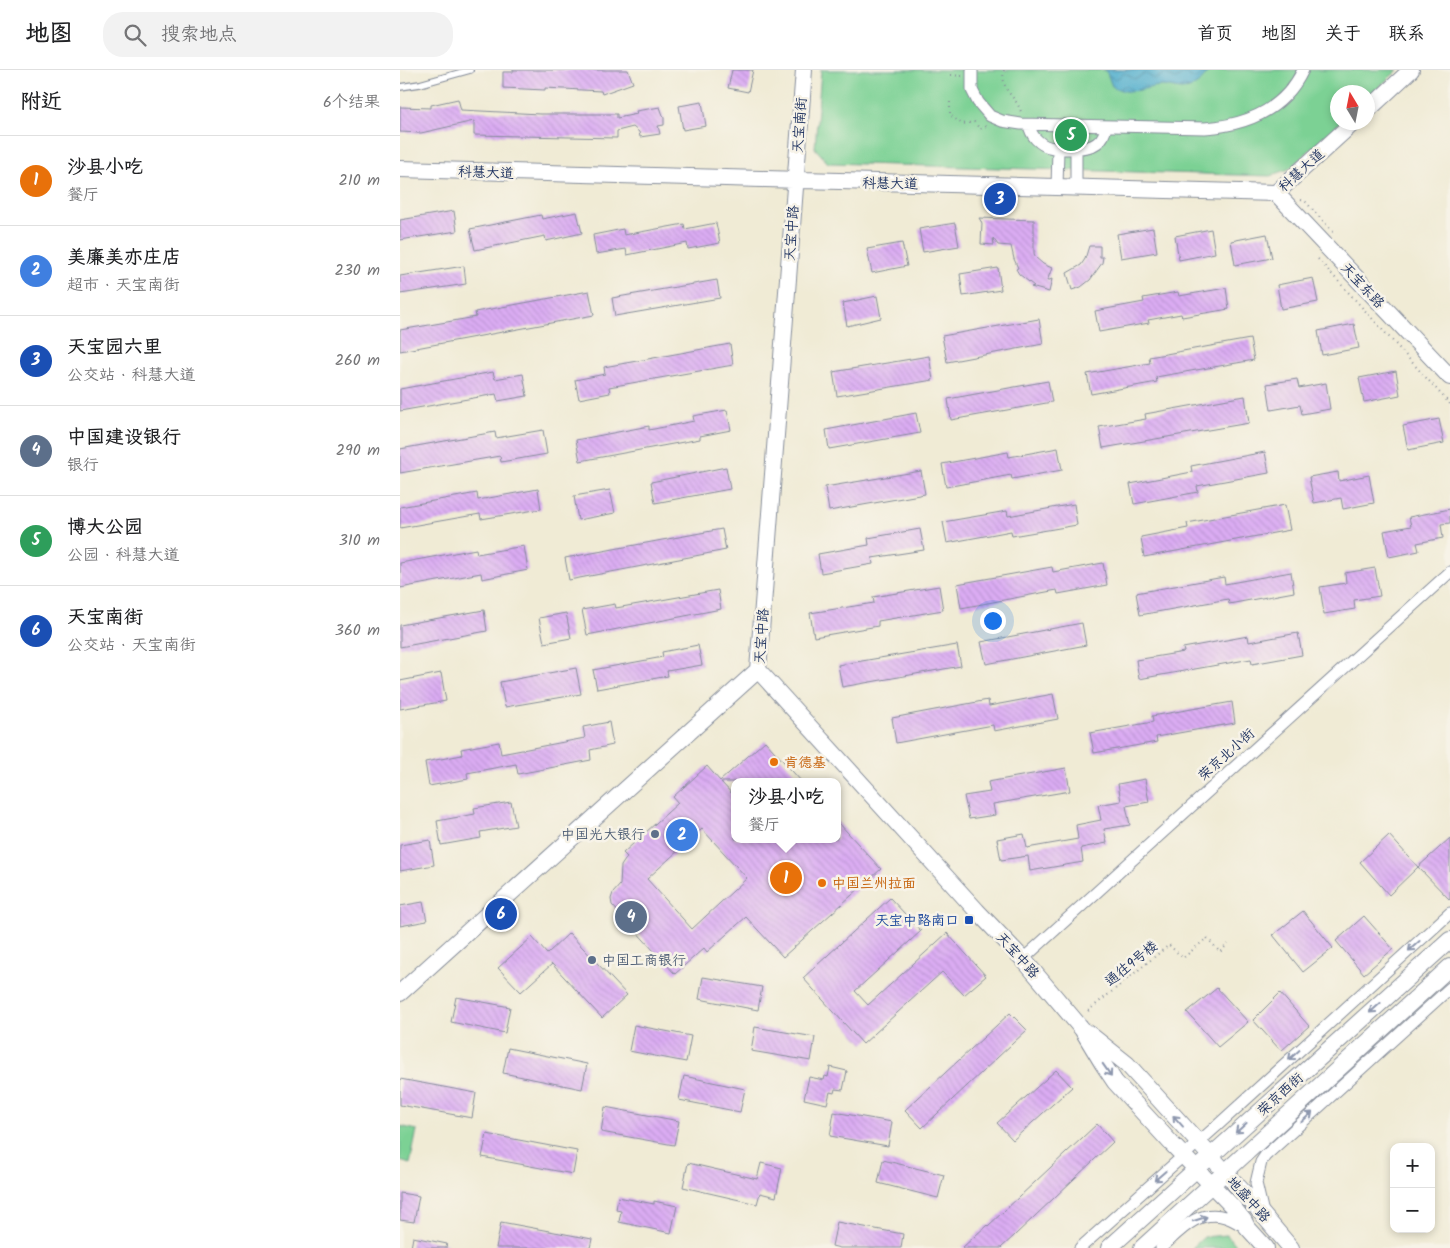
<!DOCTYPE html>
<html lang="zh">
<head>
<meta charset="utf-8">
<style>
  body { margin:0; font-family:Kalam,"LXGW WenKai TC",sans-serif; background:#f2f2f2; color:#202124 }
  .controls { position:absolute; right:15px; bottom:15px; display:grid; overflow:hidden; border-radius:10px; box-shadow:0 2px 8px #0003 }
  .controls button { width:45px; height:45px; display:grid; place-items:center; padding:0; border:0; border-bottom:1px solid #e0e0e0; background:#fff; color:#202124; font:25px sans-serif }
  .compass { position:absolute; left:930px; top:15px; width:45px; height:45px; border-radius:50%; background:#fff; box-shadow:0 2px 8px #0003; rotate:350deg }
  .you { position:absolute; left:592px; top:550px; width:18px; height:18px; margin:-12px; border:4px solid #fff; border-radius:50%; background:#1a73e8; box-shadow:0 0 0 8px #1a73e833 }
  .badge { display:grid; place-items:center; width:32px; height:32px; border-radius:50%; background:#b5179e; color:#fff; font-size:16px; font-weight:700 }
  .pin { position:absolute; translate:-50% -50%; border:2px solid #fff; box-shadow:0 1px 5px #0006 }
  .popup { position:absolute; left:331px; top:708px; width:110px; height:65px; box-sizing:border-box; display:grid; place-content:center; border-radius:10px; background:#fff; filter:drop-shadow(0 1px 4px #0005); font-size:16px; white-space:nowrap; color:#757577 }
  .popup b { font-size:19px; color:#202124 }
  .popup::after { content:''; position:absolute; left:50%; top:100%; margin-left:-10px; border:10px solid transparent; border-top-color:#fff }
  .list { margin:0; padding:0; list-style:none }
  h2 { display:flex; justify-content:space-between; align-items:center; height:65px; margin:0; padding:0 20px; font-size:21px }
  h2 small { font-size:16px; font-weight:400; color:#757577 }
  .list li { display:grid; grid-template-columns:32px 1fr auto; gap:15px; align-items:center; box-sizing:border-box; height:90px; padding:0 20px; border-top:1px solid #e0e0e0 }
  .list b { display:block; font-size:19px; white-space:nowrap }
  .list p { margin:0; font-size:16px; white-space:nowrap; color:#757577 }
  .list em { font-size:16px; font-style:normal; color:#757577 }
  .icon { flex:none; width:28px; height:28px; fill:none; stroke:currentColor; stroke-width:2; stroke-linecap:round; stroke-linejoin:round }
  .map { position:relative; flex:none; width:1050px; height:1178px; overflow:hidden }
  header { display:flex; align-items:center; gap:30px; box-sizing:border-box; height:70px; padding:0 25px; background:#fff; border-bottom:1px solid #e0e0e0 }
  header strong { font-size:24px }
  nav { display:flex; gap:28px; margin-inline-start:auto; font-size:18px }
  .search { width:350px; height:45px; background:#f2f2f2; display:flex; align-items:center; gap:12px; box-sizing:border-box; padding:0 18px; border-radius:20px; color:#757577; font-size:19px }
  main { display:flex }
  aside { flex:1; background:#fff }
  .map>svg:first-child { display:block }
</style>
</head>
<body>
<header>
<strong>地图</strong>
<div class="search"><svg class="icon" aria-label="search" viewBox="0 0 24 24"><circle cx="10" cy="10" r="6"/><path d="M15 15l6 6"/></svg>搜索地点</div>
<nav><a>首页</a><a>地图</a><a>关于</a><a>联系</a></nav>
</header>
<main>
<aside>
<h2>附近<small>6个结果</small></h2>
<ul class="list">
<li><span class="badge" style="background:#e8710a">1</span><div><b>沙县小吃</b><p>餐厅</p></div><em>210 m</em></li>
<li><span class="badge" style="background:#3f7fe0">2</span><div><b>美廉美亦庄店</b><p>超市 · 天宝南街</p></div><em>230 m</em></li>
<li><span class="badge" style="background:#1a4fb4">3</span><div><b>天宝园六里</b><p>公交站 · 科慧大道</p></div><em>260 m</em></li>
<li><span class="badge" style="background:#5c6f8a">4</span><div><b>中国建设银行</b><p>银行</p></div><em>290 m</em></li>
<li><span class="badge" style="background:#2e9e5b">5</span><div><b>博大公园</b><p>公园 · 科慧大道</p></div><em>310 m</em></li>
<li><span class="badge" style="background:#1a4fb4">6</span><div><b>天宝南街</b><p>公交站 · 天宝南街</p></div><em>360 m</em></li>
</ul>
</aside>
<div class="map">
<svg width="1050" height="1178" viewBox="0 0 1050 1178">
  <defs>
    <pattern id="water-waves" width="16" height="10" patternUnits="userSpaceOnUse" patternTransform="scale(1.25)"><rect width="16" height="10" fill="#4faecd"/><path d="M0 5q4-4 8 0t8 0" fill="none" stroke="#418eaa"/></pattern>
    <pattern id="building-back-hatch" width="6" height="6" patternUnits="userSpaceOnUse" patternTransform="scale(1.25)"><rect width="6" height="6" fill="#dbacf3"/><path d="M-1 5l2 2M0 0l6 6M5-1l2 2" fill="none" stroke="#bb94d3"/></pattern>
  </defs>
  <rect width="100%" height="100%" fill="#f7f3e8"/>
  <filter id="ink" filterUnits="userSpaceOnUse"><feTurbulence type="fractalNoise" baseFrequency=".02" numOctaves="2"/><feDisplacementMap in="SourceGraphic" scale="10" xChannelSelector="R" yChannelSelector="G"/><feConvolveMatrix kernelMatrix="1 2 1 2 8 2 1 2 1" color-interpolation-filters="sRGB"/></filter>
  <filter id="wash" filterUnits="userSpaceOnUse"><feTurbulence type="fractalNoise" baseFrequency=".0096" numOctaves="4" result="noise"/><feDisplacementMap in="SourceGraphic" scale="20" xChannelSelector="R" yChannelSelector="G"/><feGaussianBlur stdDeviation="1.12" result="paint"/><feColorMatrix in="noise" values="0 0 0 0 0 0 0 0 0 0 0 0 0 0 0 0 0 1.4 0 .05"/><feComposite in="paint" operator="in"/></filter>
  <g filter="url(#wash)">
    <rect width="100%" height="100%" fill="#f0ebd5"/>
    <path fill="#7cd194" stroke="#4c8079" d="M421,0H998L968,27V22H938V52L940,53L889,99L870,106L428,93L415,78Z
      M0,1056L17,1060L10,1094L0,1091Z
      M827,1165L839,1178H792L804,1167Z"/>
    <path fill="url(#water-waves)" stroke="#356e96" d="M704,0H809C805,8 797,15 789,18C780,21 770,16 762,16C750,16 741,21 731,21C724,22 718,19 712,16L707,3Z"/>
    <g id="blocks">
      <path fill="url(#building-back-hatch)" fill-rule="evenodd" d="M113,0H228L233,13L202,24L201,21L145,18V20L103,18V2H113Z
        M332,0H353L348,22L328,18Z
        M58,29L61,40L140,44H217V48L237,44L236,41L260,37L264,48V55L258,56L260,64L240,67L239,62L233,57L217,61V68L74,65V51L21,63L0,62V37L31,38V35Z
        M302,32L306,56L283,60L279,36Z
        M54,141L57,161L0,170V150Z
        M177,142L182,163L146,171L145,166L75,180L70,159L141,145L142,149Z
        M579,148L634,150V183L635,187L643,194L652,198L647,211L652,209L649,222L631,217L634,216L619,204L616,199L618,198L614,189L611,176L598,175L593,168L594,175L581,174L582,153Z
        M316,153L320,173L288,179L287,173L227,185L226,179L196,184L193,165L223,159L224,165L284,154L285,159Z
        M555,153L559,176L523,182L519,159Z
        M753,158L757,182L721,188L717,164Z
        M811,159L815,183L779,190L775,166Z
        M867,164L872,188L835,195L831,171Z
        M502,173L507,196L472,203L467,179Z
        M689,176H700V187H703L702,193L690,210L681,217L672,220L667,203L681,195L685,189Z
        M64,196L66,214L0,224V206Z
        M598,198L601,220L563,226L560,204Z
        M913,208L918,232L881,239L877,215Z
        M317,210L320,228L215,246L212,228Z
        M826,218L829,239L782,247L781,244L748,250L749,253L699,262L695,241L744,232L743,228L778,222L779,226Z
        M189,221L194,245L0,281V260L76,247L75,242Z
        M477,226L481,248L447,256L443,233Z
        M639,249L643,274L547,292L542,266Z
        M954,254L959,278L922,285L918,261Z
        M850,269L854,290L756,307L757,312L691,324L687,304L750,293L749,287Z
        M330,274L333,295L209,317L210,323L179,329L175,310L205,304L204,297Z
        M529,286L533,310L437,326L433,302Z
        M996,301L1000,325L964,332L959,308Z
        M93,302L95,309L123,304L127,326L98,331L96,324L0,341V319Z
        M897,309L899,318L926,313L930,339L902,344L900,335L871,340L867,314Z
        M648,311L652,332L551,350L548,329Z
        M845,326L849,353L703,378L699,357L746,349L745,344Z
        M327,340L331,360L300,366V369L180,391L176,370L249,356V360L294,351L293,346Z
        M516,343L520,363L429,379L426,360Z
        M1039,349L1044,373L1008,380L1003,356Z
        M143,360L147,384L101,392L100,386L0,403V379L95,362L96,368Z
        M658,378L662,400L612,409L611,405L546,417L542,394L608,382L609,387Z
        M865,382L869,403L797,416L798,422L734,434L730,414L792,402L791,396Z
        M326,397L330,419L255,433L251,412Z
        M521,401L525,424L429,441L425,417Z
        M938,402L939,411L969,405L974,433L943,439L941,428L914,433L909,407Z
        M138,419L141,439L81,449L80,444L0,458V437L77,423L78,430Z
        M210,420L215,443L178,450L174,426Z
        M674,434L677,455L612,466L611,461L547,473L543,452L607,441L608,446Z
        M885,435L890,460L744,487L741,467L788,458L787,453Z
        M1050,439V453L1041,454L1043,468L1017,473L1019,481L989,487L984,461L1011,456L1009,447Z
        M322,459L326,480L169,510L165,488Z
        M520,459L524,480L472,488L473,494L421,503L418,484L469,475L468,468Z
        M124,476L128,500L82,509L81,503L0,518V493L76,479L77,484Z
        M703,493L707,515L658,524L657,520L561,538L557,514L652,497L653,502Z
        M975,498L980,526L954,530L955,539L924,544L920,517L946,513L945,503Z
        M891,502L894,522L829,534L828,529L740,545L736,523L824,507L825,514Z
        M539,516L543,540L478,551V556L414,567L410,543L474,533L473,527Z
        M318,520L321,539L187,565L182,540L215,534L216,538Z
        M84,540L87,561L0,577V555Z
        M166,543L171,568L144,573L139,548Z
        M682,553L686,575L586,594L581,572Z
        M898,563L902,585L852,594L851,589L739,609L736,590L784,582L783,578L848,566L849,572Z
        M298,575L302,595L267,601L268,606L197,619L193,600L263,587L262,582Z
        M557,575L561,596L442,617L438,595Z
        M176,598L181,624L105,637L100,612Z
        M41,603L46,631L0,639V611Z
        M653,624L658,649L594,661L593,655L496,673L492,648L588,630L589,636Z
        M832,632L835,653L756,667L757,672L694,683L690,663L753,652L752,646Z
        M209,652L213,675L190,680L191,690L118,704L116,694L67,703L68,709L29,716L25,692L62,685L61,679L99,672L101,684L185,668L183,657Z
        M365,671L402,712H321L335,727V769H437V751L481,799L383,887L346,847L307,882L304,878L275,904L212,835L211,829L213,823L220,815L221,796L227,787L223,783L278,733L273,727L307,696L320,711ZM302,759L347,808L292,859L247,809Z
        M666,698L670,721L593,734L595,745L569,749L564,726L590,722L588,712Z
        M745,709L749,732L726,736L730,755L704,759L707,773L681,778L683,792L630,801L628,786L601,790L597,769L624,764L627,778L678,769L676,755L701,750L698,735L721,731L718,714Z
        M111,732L116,756L80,762L81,768L41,775L37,751L75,744L74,738Z
        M989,765L1018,797L989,825L960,792Z
        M1050,768V830L1018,797Z
        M30,770L34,795L0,801V775Z
        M490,828L521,861L455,921L468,935L547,863L586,906L564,925L542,902L463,974L403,908Z
        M23,832L27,851L0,856V836Z
        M903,841L933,878L903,902L873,865Z
        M964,846L993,879L964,904L936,871Z
        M169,863L227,925L202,948L152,894L121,922L98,898L132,867L147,884Z
        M303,907L362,917L358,940L299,929Z
        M817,918L848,952L818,977L787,942Z
        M880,923L909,956L881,981L853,950Z
        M56,927L110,937L105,963L51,952Z
        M610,943L627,960L522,1058L505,1040Z
        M234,955L291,966L286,992L229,981Z
        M355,957L415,967L411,991L351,981Z
        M108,978L187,994L182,1019L103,1003Z
        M430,997L447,1001L443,1020L435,1019L434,1023L430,1022L427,1034L404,1029L409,1007L424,1010L425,1006L428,1007Z
        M656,1000L672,1017L613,1070L597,1053Z
        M284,1006L345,1019L340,1042L279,1030Z
        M0,1009L76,1023L72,1048L0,1035Z
        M205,1037L279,1051L274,1075L201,1062Z
        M434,1042L492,1052L488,1076L430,1066Z
        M697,1054L713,1072L615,1165L601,1178H562L587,1155L588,1156Z
        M87,1064L177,1081L173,1104L82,1087Z
        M483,1090L544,1105L538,1128L478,1113Z
        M288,1093L357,1109L361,1093L382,1098L376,1127L360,1123L357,1134L283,1117Z
        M0,1123L19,1126L14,1152L0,1150Z
        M218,1127L254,1134V1131L277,1136L271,1163L219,1152L221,1141L216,1140Z
        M101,1152L192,1169L190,1178H96Z
        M437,1152L503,1164L501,1178H440L432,1176Z
        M13,1167L47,1174L46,1178H11Z"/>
    </g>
  </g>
  <g filter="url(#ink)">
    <use href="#blocks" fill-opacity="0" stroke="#868d9a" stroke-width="1"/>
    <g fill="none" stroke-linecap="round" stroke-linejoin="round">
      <g stroke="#868d9a" stroke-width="8">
        <path id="lane" d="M0,17L20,14L70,0"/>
      </g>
      <g stroke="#868d9a" stroke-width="13">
        <path id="street" d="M572,0V20L578,32L590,46L602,51L621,54L805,58C847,55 884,40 903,0
          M629,55C630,60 632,65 636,69C639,72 644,76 649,77C660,80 688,80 697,73C703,69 705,63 706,56
          M676,78V118
          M657,118L658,78
          M623,889L1050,502
          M863,1143L856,1113L861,1092L865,1086L1050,918
          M680,1178L819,1054L1050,843
          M761,1178C780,1161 797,1139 825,1147C832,1149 839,1154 846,1157"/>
      </g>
      <g stroke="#868d9a" stroke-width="18">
        <path id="secondary" d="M404,0L358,600L577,841L623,889L682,959L703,994L715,1012L772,1074L832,1136L844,1151L847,1157L866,1178
          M968,40L1011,0
          M0,99L876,123L954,52
          M876,123L1050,307
          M0,923L358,600
          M688,963L727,994L846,1125L891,1178
          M709,1178L1050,870
          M742,1178L1050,897"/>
      </g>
      <path stroke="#868d9a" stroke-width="2" stroke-dasharray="1 4" stroke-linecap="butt" d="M604,0C600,22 616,25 621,42
        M551,5L562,6
        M550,32V45L562,54L574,52L580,59L586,56
        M901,130L905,131L934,163
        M918,189L1050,334
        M688,941L769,875L783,888L807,868L820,882L828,874"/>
      <use href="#lane" stroke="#fff" stroke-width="5.5"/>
      <use href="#street" stroke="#fff" stroke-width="11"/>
      <use href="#secondary" stroke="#fff" stroke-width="16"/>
    </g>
    <defs><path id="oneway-shaft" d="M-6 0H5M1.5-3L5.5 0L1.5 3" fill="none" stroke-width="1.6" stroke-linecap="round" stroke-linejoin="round" transform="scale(1.25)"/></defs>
    <g stroke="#8d97ae">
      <use href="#oneway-shaft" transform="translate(1014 876) rotate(138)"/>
      <use href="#oneway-shaft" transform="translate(975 938) rotate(138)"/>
      <use href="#oneway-shaft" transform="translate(894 985) rotate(138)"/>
      <use href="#oneway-shaft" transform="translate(707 1000) rotate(55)"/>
      <use href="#oneway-shaft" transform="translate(907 1047) rotate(-42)"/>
      <use href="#oneway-shaft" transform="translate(778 1051) rotate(-132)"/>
      <use href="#oneway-shaft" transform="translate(841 1058) rotate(138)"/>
      <use href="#oneway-shaft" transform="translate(760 1106) rotate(139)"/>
      <use href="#oneway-shaft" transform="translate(800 1149) rotate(-18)"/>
    </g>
  </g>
  <g fill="#e8710a" stroke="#f7f3e8" stroke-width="2">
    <circle cx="374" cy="692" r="5"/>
    <circle cx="422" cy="813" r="5"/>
  </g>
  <g fill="#5c6f8a" stroke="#f7f3e8" stroke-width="2">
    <circle cx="255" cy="764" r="5"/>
    <circle cx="192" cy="890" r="5"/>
  </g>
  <rect fill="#1a4fb4" stroke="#f7f3e8" stroke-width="2" x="564" y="845" width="10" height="10" rx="2.5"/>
  <g text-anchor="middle" stroke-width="5" stroke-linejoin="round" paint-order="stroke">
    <g font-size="14" fill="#1b2f5e" stroke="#f7f3e8">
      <text transform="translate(399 55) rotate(-86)" y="5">天宝南街</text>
      <text transform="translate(901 100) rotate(-42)" y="5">科慧大道</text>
      <text transform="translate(86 102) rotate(2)" y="5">科慧大道</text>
      <text transform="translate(490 113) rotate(1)" y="5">科慧大道</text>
      <text transform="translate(391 163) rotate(-86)" y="5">天宝中路</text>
      <text transform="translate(963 215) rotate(47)" y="5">天宝东路</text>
      <text transform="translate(361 566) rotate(-86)" y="5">天宝中路</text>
      <text transform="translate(826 684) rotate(-42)" y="5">荣京北小街</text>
      <text transform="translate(618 885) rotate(48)" y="5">天宝中路</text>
      <text transform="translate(731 893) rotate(-39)" y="5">通往9号楼</text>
      <text transform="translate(880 1024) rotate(-42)" y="5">荣京西街</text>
      <text transform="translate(849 1129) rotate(48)" y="5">地盛中路</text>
    </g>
    <g font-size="14" fill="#c56008" stroke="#f7f3e8" text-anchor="start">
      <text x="384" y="697">肯德基</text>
      <text x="432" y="818">中国兰州拉面</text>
    </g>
    <g font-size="14" fill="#4e5e75" stroke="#f7f3e8" text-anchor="end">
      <text x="245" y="769">中国光大银行</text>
      <text x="202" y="895" text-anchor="start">中国工商银行</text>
    </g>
    <g font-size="14" fill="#164399" stroke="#f7f3e8" text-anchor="end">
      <text x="559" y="855">天宝中路南口</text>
    </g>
  </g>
</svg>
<div class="controls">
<button>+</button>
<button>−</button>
</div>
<svg class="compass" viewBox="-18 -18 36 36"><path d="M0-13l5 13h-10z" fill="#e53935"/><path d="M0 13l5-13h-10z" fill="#757577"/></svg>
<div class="you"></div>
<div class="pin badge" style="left:386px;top:808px;background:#e8710a">1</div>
<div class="popup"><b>沙县小吃</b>餐厅</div>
<div class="pin badge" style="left:282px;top:765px;background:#3f7fe0">2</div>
<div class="pin badge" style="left:600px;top:129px;background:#1a4fb4">3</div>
<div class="pin badge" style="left:231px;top:847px;background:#5c6f8a">4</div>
<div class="pin badge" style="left:671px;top:65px;background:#2e9e5b">5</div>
<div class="pin badge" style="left:101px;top:844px;background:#1a4fb4">6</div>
</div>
</main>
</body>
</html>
